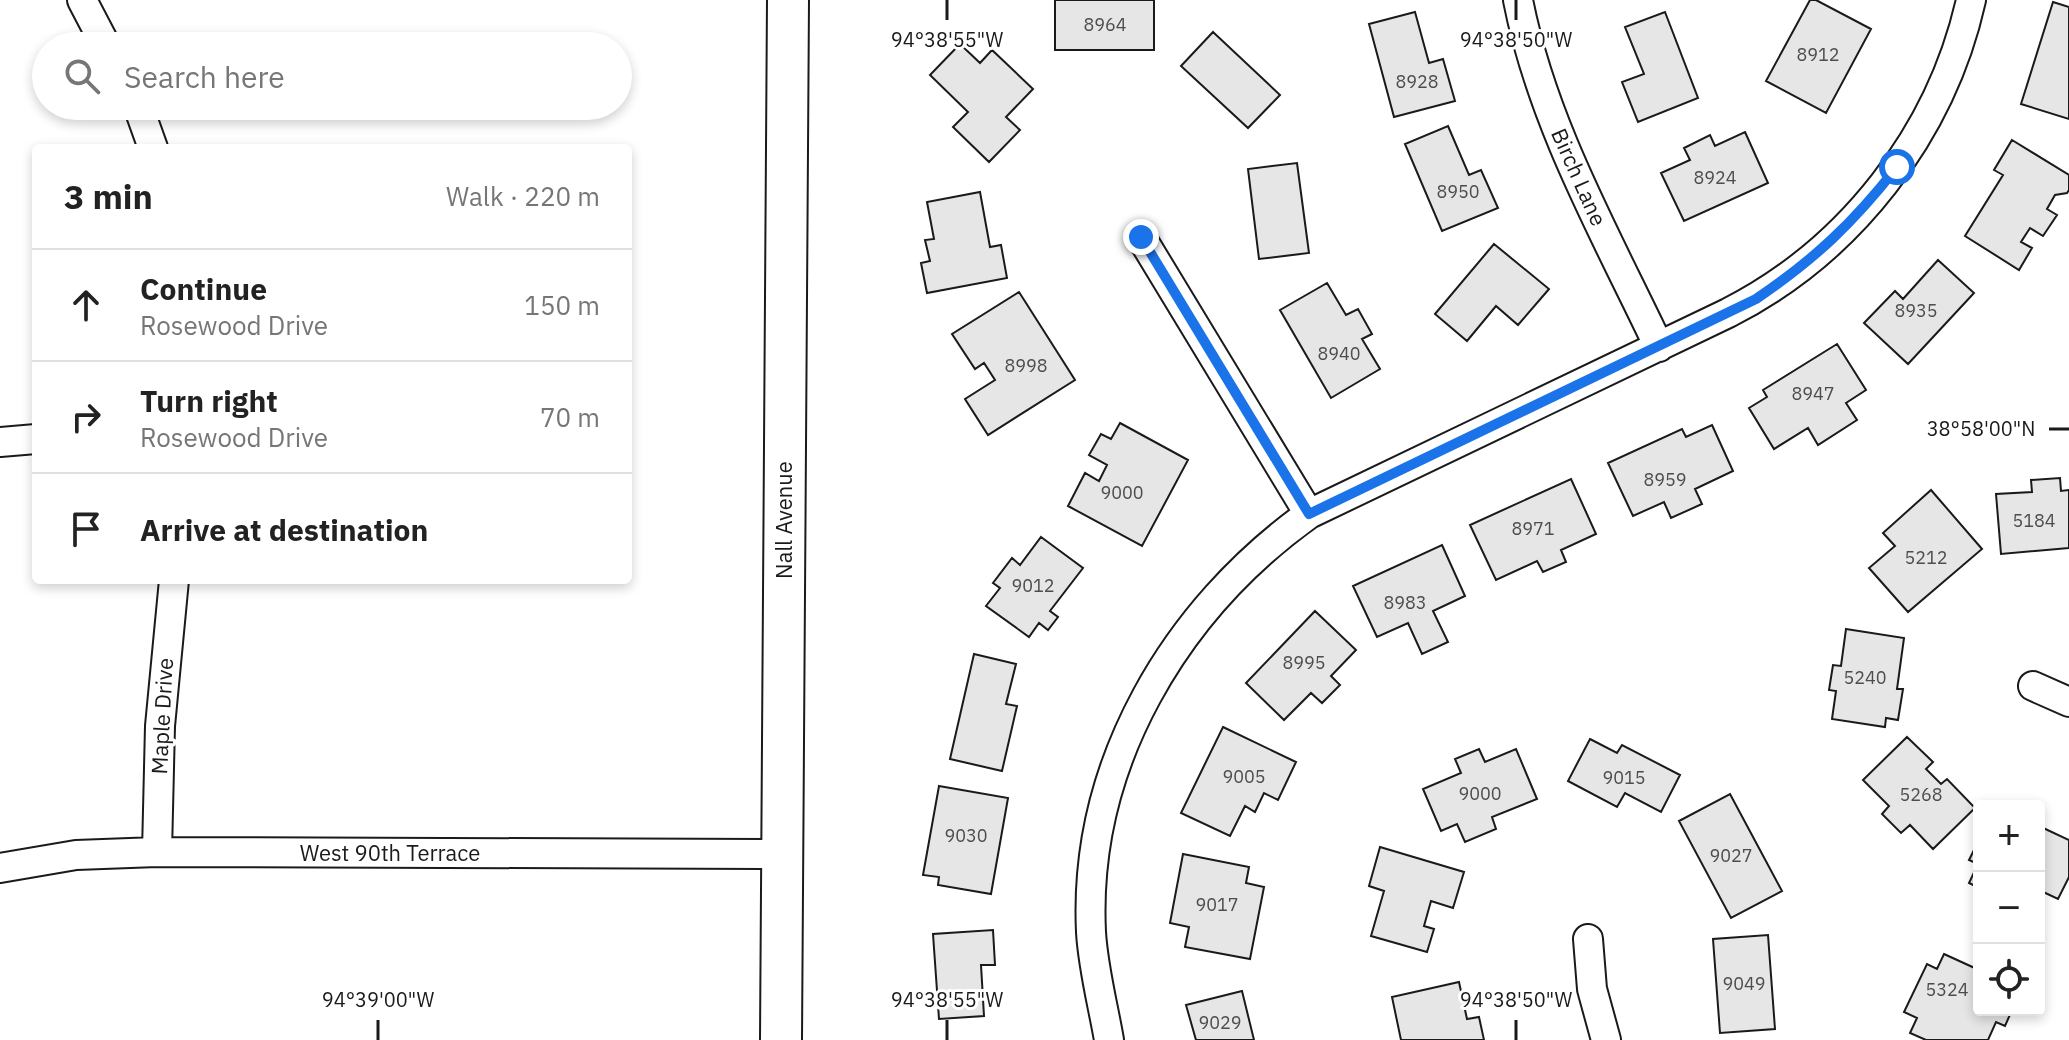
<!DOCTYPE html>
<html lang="en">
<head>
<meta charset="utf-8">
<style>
  body { margin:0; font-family:"IBM Plex Sans",sans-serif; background:#f2f2f2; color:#222 }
  .controls { position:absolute; right:24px; bottom:24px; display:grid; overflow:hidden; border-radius:8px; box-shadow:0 4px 12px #0003 }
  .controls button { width:72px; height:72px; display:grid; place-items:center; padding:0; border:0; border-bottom:2px solid #e0e0e0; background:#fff; color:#222; font:40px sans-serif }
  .stop { position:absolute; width:24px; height:24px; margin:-18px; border:6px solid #1a73e8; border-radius:50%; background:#fff }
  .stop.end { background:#1a73e8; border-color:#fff; box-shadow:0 2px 8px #0008 }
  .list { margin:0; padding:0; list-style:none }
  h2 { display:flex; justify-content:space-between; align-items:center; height:104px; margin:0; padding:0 32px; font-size:34px }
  h2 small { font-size:26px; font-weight:400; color:#767676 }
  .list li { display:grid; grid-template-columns:52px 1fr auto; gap:24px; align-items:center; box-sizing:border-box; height:112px; padding:0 32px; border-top:2px solid #e0e0e0 }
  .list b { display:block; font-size:30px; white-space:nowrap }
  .list p { margin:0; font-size:26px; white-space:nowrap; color:#767676 }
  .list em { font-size:26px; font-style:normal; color:#767676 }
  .icon { flex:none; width:44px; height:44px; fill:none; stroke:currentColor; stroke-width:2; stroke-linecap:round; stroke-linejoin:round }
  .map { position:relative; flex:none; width:2069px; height:1040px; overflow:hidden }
  .search { position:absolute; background:#fff; box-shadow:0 4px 12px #0003; left:32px; top:32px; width:600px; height:88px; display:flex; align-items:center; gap:20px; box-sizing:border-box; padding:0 28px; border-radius:44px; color:#767676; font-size:30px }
  .panel { position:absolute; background:#fff; box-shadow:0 4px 12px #0003; left:32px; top:144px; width:600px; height:440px; border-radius:8px }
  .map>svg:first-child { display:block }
</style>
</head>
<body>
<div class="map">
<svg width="2069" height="1040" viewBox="0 0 2069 1040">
  <rect width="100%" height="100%" fill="#fff"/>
  <path fill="#e6e6e6" stroke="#1a1a1a" stroke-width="2" d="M1055,0H1154V50H1055Z
    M1810,0H1816L1871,29L1826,113L1766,81Z
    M2053,2L2069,7V119L2021,104Z
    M1415,12L1429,63L1443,59L1455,101L1394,117L1369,24Z
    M1665,12L1698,98L1638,122L1622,82L1644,74L1625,27Z
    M1213,32L1280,95L1248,128L1181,66Z
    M960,44L980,63L992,50L1033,89L1006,117L1020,130L989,162L953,127L968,112L930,75Z
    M1448,126L1469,175L1481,170L1498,208L1442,231L1405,144Z
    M1745,132L1768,183L1684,221L1661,173L1690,160L1684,148L1710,135L1715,146Z
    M2012,140L2069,175V190L2067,193L2055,195L2047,209L2057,215L2043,236L2030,228L2021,242L2032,248L2019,270L1965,236L2003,175L1994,170Z
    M1297,163L1309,253L1259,259L1248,169Z
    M980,192L990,247L1001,245L1007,278L927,293L921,263L930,261L925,240L934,239L927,202Z
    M1494,244L1549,289L1518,325L1496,306L1467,341L1435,314Z
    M1938,260L1974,293L1908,364L1864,323L1895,291L1903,299Z
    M1327,283L1346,315L1358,309L1372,334L1362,339L1380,369L1331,398L1280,310Z
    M1019,292L1075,380L988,435L965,399L995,380L984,363L975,369L952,334Z
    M1837,344L1866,390L1846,403L1857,420L1818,445L1808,428L1774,449L1749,408L1767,397L1763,390Z
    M1120,423L1188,460L1142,546L1068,506L1085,473L1099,481L1107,465L1089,455L1101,434L1111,439Z
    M1712,425L1733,471L1695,489L1702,504L1671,518L1664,502L1633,516L1608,463L1682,429L1686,437Z
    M2060,478L2061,491L2069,490V548L2001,554L1996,494L2032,492L2031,480Z
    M1571,479L1596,534L1561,550L1566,562L1543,572L1537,561L1496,580L1470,525Z
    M1931,490L1982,549L1908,612L1869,568L1895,546L1883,533Z
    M1041,537L1083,568L1050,611L1058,617L1048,630L1039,623L1029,637L986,606L1000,588L993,583L1012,558L1020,565Z
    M1442,545L1465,596L1433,611L1448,642L1422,654L1408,623L1377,637L1353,586Z
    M1315,611L1356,650L1331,676L1340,685L1322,703L1311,693L1284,720L1246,683Z
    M1846,629L1904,638L1897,689H1903L1898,720L1886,718L1885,727L1832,719L1836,691L1829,690L1833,665L1841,666Z
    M974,654L1016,664L1006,704L1017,706L1002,771L950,759Z
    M1223,727L1296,762L1278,800L1264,793L1255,812L1245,806L1230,836L1181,813Z
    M1907,737L1933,762L1926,769L1941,784L1947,779L1975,808L1933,849L1910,825L1901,833L1882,814L1889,806L1863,780Z
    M1590,739L1617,753L1622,745L1680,775L1661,812L1625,793L1617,807L1568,781Z
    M1479,749L1485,762L1516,749L1537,799L1492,817L1496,829L1465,842L1457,824L1441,831L1423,789L1461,773L1455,759Z
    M939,786L1008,798L991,894L938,885L939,877L923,875Z
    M1730,794L1782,891L1731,918L1679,821Z
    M2039,826L2069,840V877L2058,899L2039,890Z
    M1979,840V888L1969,883L1978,864L1969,860Z
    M1380,847L1464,872L1453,908L1431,901L1424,926L1434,929L1427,952L1371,936L1384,891L1369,886Z
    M1183,854L1249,867L1246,883L1264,887L1250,959L1185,947L1189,927L1170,923Z
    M993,930L995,965H981L984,1016L939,1019L933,934Z
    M1768,935L1775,1029L1720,1033L1713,939Z
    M1944,954L1979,970V1010H2012L2005,1026L1996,1022L1988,1040H1926L1910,1033L1917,1018L1904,1012L1927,964L1937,969Z
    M1459,982L1467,1019L1479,1017L1484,1040H1401L1392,997Z
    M1242,991L1254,1040H1196L1186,1005Z"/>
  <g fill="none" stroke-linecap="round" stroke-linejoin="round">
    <g stroke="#1a1a1a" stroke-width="32">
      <path id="minor" d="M82,0L106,46
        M1518,0C1542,123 1606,235 1659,347
        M138,106L153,148
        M1141,237L1309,514
        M0,442L36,439
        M2033,686L2069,702
        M157,852L160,726L174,580
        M0,868L76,855L157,852L782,854
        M1588,939L1592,989L1606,1040
        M1109,1040C1103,1005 1093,968 1091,932C1083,764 1175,610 1309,514L1728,313C1850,251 1941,134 1971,0"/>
    </g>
    <g stroke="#1a1a1a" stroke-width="44">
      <path id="secondary" d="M781,1040L788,0"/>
    </g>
    <use href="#minor" stroke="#fff" stroke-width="28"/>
    <use href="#secondary" stroke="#fff" stroke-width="40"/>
  </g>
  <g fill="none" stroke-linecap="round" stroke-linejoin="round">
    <path stroke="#1a73e8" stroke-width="10" d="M1141,237L1309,514L1756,299C1815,259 1853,223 1897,167"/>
  </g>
  <path fill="none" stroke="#1a1a1a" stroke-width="3" d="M947,0V20M1516,0V20M2049,429H2069M378,1020V1040M947,1020V1040M1516,1020V1040"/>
  <g text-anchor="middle" stroke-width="6" stroke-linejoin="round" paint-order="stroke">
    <g font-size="18" fill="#4d4d4d">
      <text x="1105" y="31">8964</text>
      <text x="1818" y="61">8912</text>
      <text x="1417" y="88">8928</text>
      <text x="1715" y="184">8924</text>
      <text x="1458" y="198">8950</text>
      <text x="1916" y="317">8935</text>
      <text x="1339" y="360">8940</text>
      <text x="1026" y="372">8998</text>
      <text x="1813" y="400">8947</text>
      <text x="1665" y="486">8959</text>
      <text x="1122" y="499">9000</text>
      <text x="2034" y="527">5184</text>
      <text x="1533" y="535">8971</text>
      <text x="1926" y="564">5212</text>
      <text x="1033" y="592">9012</text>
      <text x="1405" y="609">8983</text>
      <text x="1304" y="669">8995</text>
      <text x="1865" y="684">5240</text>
      <text x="1244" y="783">9005</text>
      <text x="1624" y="784">9015</text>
      <text x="1480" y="800">9000</text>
      <text x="1921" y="801">5268</text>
      <text x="966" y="842">9030</text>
      <text x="1731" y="862">9027</text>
      <text x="1217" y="911">9017</text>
      <text x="1744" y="990">9049</text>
      <text x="1947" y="996">5324</text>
      <text x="1220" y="1029">9029</text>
    </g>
    <g font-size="22" fill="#1a1a1a" stroke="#fff">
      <text transform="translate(1579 177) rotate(66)" y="8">Birch Lane</text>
      <text transform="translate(784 520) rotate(-90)" y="8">Nall Avenue</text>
      <text transform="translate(162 716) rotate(-87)" y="8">Maple Drive</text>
      <text x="390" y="861">West 90th Terrace</text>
    </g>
  </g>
  <g font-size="20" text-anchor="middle" fill="#1a1a1a" stroke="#fff" stroke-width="6" stroke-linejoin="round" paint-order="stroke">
    <text x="947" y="47">94°38'55"W</text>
    <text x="1516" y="47">94°38'50"W</text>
    <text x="1981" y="436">38°58'00"N</text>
    <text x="378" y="1007">94°39'00"W</text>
    <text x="947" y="1007">94°38'55"W</text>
    <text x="1516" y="1007">94°38'50"W</text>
  </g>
</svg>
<div class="controls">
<button>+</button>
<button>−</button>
<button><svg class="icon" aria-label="locate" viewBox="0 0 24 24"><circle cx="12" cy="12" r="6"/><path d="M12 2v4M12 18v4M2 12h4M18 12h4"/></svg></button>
</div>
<div class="stop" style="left:1897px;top:167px"></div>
<div class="stop end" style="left:1141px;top:237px"></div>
<div class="search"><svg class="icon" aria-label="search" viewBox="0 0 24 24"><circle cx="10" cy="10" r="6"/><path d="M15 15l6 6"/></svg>Search here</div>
<section class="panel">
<h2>3 min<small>Walk · 220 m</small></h2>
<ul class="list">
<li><svg class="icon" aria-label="ahead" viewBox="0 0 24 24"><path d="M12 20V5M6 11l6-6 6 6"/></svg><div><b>Continue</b><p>Rosewood Drive</p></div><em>150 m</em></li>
<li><svg class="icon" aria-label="right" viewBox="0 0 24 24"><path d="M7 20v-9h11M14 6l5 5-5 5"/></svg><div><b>Turn right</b><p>Rosewood Drive</p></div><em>70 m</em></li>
<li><svg class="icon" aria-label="arrive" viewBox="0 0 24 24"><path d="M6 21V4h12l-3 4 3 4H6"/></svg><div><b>Arrive at destination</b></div></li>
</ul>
</section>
</div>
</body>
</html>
